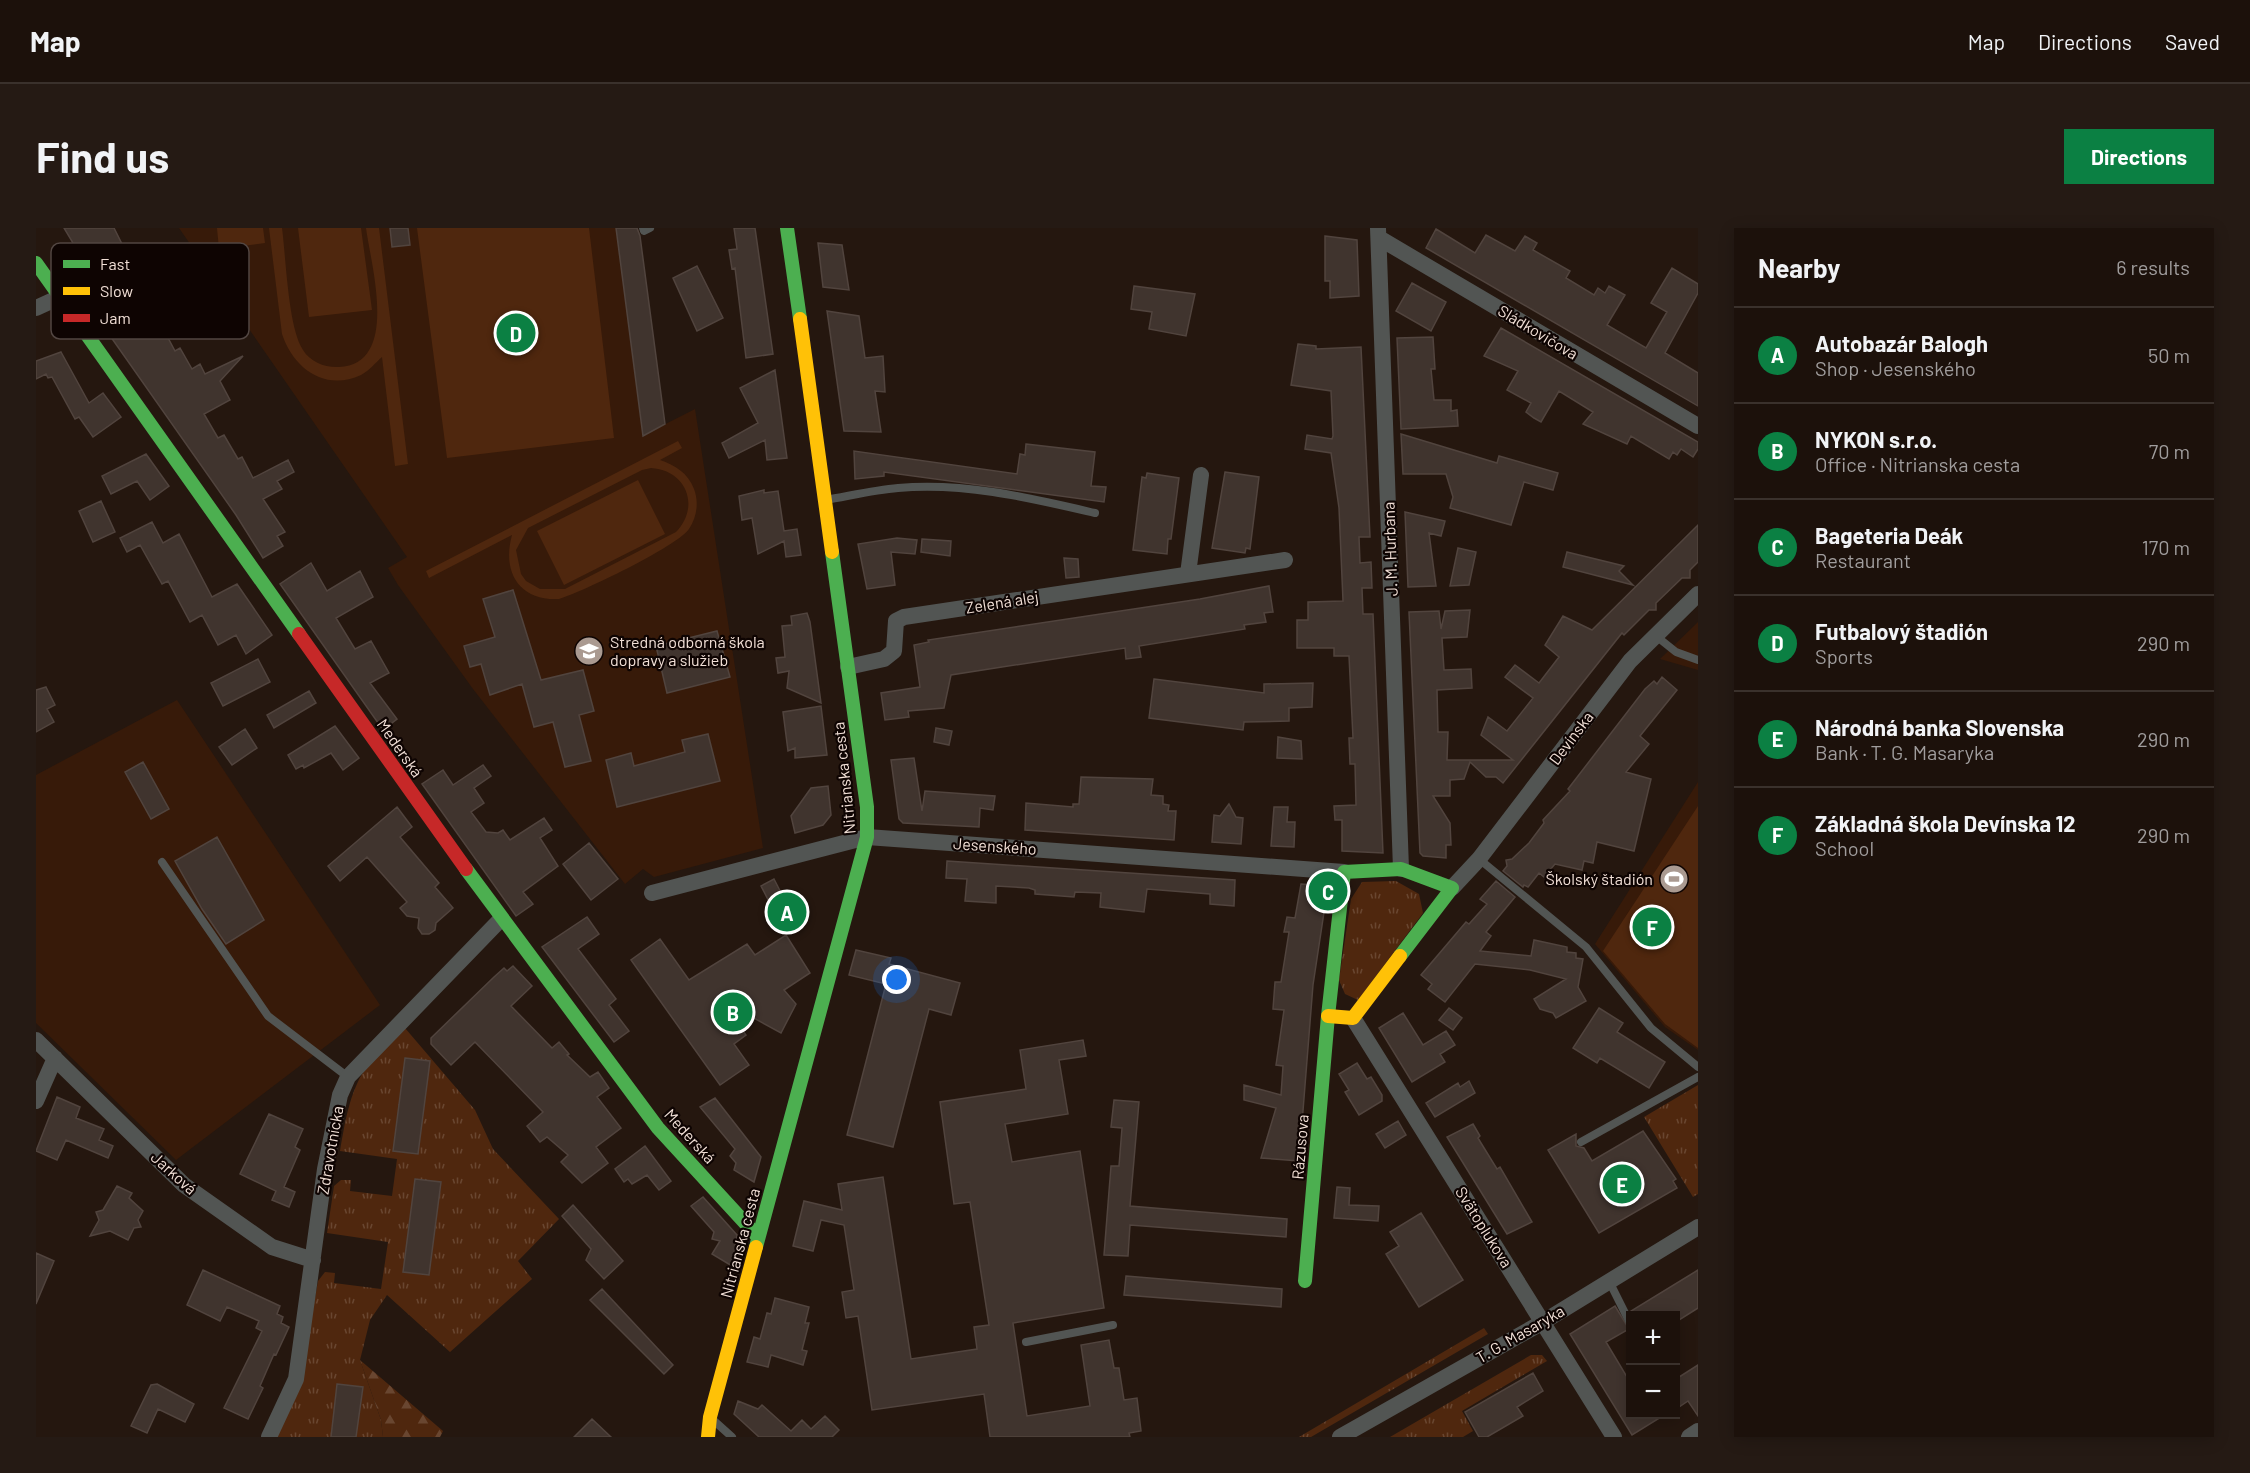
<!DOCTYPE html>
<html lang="en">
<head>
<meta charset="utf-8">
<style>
  body { margin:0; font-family:Barlow,sans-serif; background:#251a14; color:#f1f3f6 }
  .controls { position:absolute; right:18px; bottom:18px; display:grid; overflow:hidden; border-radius:0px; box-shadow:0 3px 15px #0003 }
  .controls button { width:54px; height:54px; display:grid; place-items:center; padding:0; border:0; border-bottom:2px solid #3a312c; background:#1c110b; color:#f1f3f6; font:30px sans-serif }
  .you { position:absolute; left:861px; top:752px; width:21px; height:21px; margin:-15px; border:4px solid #fff; border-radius:50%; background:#1a73e8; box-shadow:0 0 0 9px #1a73e833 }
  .badge { display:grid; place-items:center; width:39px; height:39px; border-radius:50%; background:#0b8043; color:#fff; font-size:20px; font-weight:700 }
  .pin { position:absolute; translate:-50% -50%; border:3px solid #fff; box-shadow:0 2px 6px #0006 }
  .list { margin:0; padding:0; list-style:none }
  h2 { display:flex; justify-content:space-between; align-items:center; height:78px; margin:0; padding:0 24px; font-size:26px }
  h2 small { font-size:20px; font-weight:400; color:#a09d9d }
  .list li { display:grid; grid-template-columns:39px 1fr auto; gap:18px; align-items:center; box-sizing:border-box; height:96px; padding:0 24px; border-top:2px solid #3a312c }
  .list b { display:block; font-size:22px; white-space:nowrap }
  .list p { margin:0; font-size:20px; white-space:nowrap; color:#a09d9d }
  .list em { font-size:20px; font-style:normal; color:#a09d9d }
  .map { position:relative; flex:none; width:1662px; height:1209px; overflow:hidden; border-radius:0px }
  header { display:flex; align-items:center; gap:36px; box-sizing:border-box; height:84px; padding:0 30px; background:#1c110b; border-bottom:2px solid #3a312c }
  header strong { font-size:28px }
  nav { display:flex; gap:33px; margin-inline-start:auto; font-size:21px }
  .intro { display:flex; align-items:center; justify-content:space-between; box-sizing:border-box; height:144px; padding:0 36px }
  h1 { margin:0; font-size:42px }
  .button { padding:15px 27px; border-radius:0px; background:#0b8043; color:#fff; font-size:21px; font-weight:700 }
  main { display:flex; gap:36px; padding:0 36px }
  aside { flex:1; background:#1c110b; border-radius:0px; box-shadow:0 3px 15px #0003 }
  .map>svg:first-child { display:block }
</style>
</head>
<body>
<header>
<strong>Map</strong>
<nav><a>Map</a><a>Directions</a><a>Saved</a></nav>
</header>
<div class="intro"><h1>Find us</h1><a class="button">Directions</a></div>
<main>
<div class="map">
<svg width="1662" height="1209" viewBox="0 0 1662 1209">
  <defs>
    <pattern id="grass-tufts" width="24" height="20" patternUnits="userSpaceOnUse" patternTransform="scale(1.5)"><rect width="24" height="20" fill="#4f270e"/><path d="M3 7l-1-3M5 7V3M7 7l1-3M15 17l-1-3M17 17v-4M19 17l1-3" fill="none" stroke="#694630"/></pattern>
    <pattern id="forest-firs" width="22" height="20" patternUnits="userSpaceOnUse" patternTransform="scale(1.5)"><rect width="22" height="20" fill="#4f270e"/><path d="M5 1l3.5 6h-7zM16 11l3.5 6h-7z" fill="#694630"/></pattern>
  </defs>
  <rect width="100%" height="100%" fill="#25170f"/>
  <path fill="#371a09" d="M143,0H580L608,207L659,181L727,620L618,649L607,641L589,656L437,461L362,357L352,340L371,329Z
    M1662,394V442L1624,431Z
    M141,472L344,777L140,932L0,795V547Z
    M1662,554V822L1629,799L1559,716Z"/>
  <path fill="url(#grass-tufts)" d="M1360,653L1383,666L1387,685L1322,772L1309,766L1303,752L1315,671L1326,654Z
    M369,800L439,882L457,921L523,991L482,1033L496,1051L414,1124L351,1067L334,1092L324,1132L345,1192L347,1209H240L264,1155L282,1053L289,1044L299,1045L298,1055L345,1061L352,1014L291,1005L298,958L305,952H315L314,963L356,968L361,931L304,923C309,895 313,866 329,841C340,826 356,813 369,800Z
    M1662,857V966L1657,969L1608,889Z
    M1448,1100L1452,1106L1275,1209H1263Z
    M1495,1127H1506L1511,1133L1426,1183L1437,1203L1427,1209H1354Z"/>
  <path fill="url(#forest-firs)" d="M324,1132L407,1203L404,1209H347L345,1192Z"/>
  <path fill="#4f270e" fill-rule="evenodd" d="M181,0H227L229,15L183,21Z
    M233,0H246C250,30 252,99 267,122C274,134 290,140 303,139C364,136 335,38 330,0H343L372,236L359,238L346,129C339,135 334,142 325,147C289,164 257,140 246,106Z
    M262,0H325L336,82L273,89Z
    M381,0H553L578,210L411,230Z
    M642,213L646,220L624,232C639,237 652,245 658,261C663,274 661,289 653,301C640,319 546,364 523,371C482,373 466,343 476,307L393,350L390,343ZM615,240C650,242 665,278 640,304L529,361H504L490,353L485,346L480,322L492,300L606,242Z
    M602,252L629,306L528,357L501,303Z
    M1662,578V820L1629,796L1567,723Z"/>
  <path fill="#40342e" stroke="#51443e" stroke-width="1.5" d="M28,0H78L89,22L86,24L99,48L104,45L112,60L106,64L108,67L96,73L110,98L122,91L139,123L144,120L156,141L164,136L169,146L207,128L184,153L194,172L168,186L182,210L188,207L202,231L206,229L217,250L252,232L258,244L241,253L246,261L227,271L249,304L241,308L247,318L227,330L200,287L72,105L75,103L57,70L67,65Z
    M354,0H372L374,17L356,19Z
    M580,0H601L604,8L629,196L607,208Z
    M698,0H719L737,126L710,130L699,40L696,41L693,22L701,21Z
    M1400,1L1439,25L1450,7L1479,23L1489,8L1501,15L1497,22L1534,43L1530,50L1558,67L1562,60L1569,65L1573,58L1589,67L1571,97L1610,120L1631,84L1615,75L1636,40L1662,56V65L1629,125L1662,145V178L1390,20Z
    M1289,8L1321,12L1323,68L1294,70V53H1289Z
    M782,15L806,17L813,62L787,59Z
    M661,38L687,90L661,103L637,50Z
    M1376,55L1410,74L1395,103L1360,83Z
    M1098,58L1159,66L1150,108L1113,101L1116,84L1095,81Z
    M791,83L823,88L829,130L847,128L849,164L839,163L845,204L808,203Z
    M1465,100L1662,214V221L1657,229L1645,221L1641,227L1637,224L1633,231L1595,208L1591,216L1547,196L1557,184L1523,163L1505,194L1498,190L1490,184L1495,175L1471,162L1482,143L1448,128Z
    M1397,109L1399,141H1395L1398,172H1415V183L1421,182L1422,198L1365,201L1361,110Z
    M1262,116L1280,118V121L1325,119L1334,309H1323L1324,335L1335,334L1336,360H1326L1327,386H1337L1347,625L1306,623V592H1299L1298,578L1320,577L1319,536H1314L1313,510H1317L1313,428H1298V420H1261V392H1272V374L1307,373L1303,280L1295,225L1269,221L1271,207L1296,211L1297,208L1295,163L1255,157Z
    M25,124L53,175L67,165L85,189L57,209L43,189L39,191L16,149L12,150L10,146L0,151V133Z
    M739,142L751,230L731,232L729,212L693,230L686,215L722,195L704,160Z
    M1365,206L1461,235L1463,228L1522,245L1517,262L1488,254L1475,297L1414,280L1417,269L1410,246H1367Z
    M990,216L1059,224L1055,258L1070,259L1068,274L848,244V248L819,251L818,223L981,246L984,226L989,227Z
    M110,226L133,258L114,272L101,253L75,266L66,248Z
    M1189,244L1223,249L1214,321L1210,320L1209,325L1176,320Z
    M1111,245L1143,250L1135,311H1132L1131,326L1097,322L1106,249L1110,250Z
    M728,262V265L742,263L748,303L761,301L765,327L750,329L748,313L722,326L716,290L706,292L703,268Z
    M65,273L79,304L57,314L43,283Z
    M1369,284L1409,293L1405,308L1393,305L1400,358L1372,359Z
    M116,294L127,315L143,306L176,369L201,356L236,407L210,426L200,407L182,417L166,387L154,394L132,353L126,356L104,317L91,324L84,310Z
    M1662,297V334L1654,342V350H1646L1620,375V382H1613L1588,407L1586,405L1467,555L1460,549H1450L1434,534L1428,551L1414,552V568H1397L1414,595L1415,617H1410V630L1387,628L1384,625L1373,384L1403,383L1405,401L1409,383L1434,382L1431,409L1406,410L1408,442L1435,441L1436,460L1401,462L1402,504H1412L1411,532H1477L1445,507L1452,489L1471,503L1497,470L1469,449L1479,437L1503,455L1523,429L1509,417L1527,388L1556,402Z
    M861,310L881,312L879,326L855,324L859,357L831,361L822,316Z
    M886,311L915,313L914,328L885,324Z
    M1422,320L1440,324L1433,357L1414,358Z
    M1531,324L1588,338L1583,343L1597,357L1527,339Z
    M1028,330L1042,331L1043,349L1030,350Z
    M275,335L291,363L324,343L337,369L300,390L319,421L335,413L353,445L334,455L361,491L347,502L244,356Z
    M1233,358L1237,384L1228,385L1230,394L1208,397L1209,401L1103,418L1105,429L1090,431L1089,420L915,447L908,480L872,483L873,489L849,492L845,465L884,459L878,417L893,414L892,412L1164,371Z
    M477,362L505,452L547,442L558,483L543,487L555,533L529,539L517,494L498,499L486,456L454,467L445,436L434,439L428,418L459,409L447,371Z
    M771,385L774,394L785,475L751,460L753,443L742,445L740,430L749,429L746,398L756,397L755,388Z
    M681,403L694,449L631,465L620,418Z
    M222,431L234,454L187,478L175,455Z
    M1626,449L1641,462L1604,508L1613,516L1590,544L1615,551L1598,623L1561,614L1557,635L1548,633L1546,642L1519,636L1508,649L1503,645L1492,659L1488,657L1487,659L1467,643L1471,638L1470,632L1476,631L1493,615L1508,595L1507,592L1534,563L1532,561L1609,461L1618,453L1621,456Z
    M1118,451L1228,465V456L1277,455L1276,479L1253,480V493L1208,494L1207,502L1113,490Z
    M10,459L19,477L11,481L18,494L0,504V462Z
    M273,463L280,475L238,500L231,487Z
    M785,478L791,527L759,530V520L752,523L747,484Z
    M299,498L323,530L307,542L295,525L268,540L267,537L260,541L252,527Z
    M900,500L916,503L913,517L898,514Z
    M209,501L221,520L196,537L183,519Z
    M672,506L684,553L581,579L570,532L595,525L598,538L649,524L646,512Z
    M1242,509L1265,513L1266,531L1241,530Z
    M878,530L886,583L889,563L959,568L957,582L944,580L943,599L867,595L863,591L855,532Z
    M107,534L133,581L115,591L89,544Z
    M447,537L455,548L438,560L448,575L435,584L450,604L462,605L467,602L474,612L508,590L516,602L504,610L522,638L487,664L497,676L480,688L386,556L407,542L417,557Z
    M1045,549L1117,551L1115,567L1127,568V576L1133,577L1132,583H1140L1138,612L989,602L990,575L1037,579V576H1043Z
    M792,558L795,587L787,597L759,605L755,588L775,560Z
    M1193,576L1200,589L1207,590L1205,616L1176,614L1178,587L1184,588Z
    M361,579L376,599L364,609L403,655L399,659L417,680L400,695L399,702L393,706H386L382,700L383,690L371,688L364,680L371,674L331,629L304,653L292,638Z
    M1238,579H1252L1251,594H1259L1258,619L1235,618Z
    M181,609L228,692L190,716L166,681L139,633Z
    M553,615L582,651L555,672L527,636Z
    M911,633L1199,652L1198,678L1174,676V666L1111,661L1108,684L1064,679L1065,665L1039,664L1038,669L999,666V662L993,660L960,658V675L929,673L931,651L910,650Z
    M738,651L759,692L746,699L725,658Z
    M1460,653L1479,669L1450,704L1455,708L1444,723L1495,728L1498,712L1531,719V724L1540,725V730L1547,731L1542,759L1550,773L1520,790L1517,785L1504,781L1498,771L1530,751L1494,742L1439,736L1409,774L1392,761L1396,756L1385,747L1430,694L1433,696L1451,676L1444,671Z
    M1265,656L1292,658L1277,757L1263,933L1225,930L1240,880L1208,872V857L1245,867L1247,838L1240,837L1248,782L1237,781L1239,754H1245L1253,704H1248L1251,689L1259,690Z
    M551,689L563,706L542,721L580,771L573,777L593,803L578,814L506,719Z
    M750,707L774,745L748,762L760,776L745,805L685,772L710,807L698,816L713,837L684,857L595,732L624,711L653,752L711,716L719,727Z
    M820,722L855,730L853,736L924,755L915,787L893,781L857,919L811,907L850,756L813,747Z
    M477,738L496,758L475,778L516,820L523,814L533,826L531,827L554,849L562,844L573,860L561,869L585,900L560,919L572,935L546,955L525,934L532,927L511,909L504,914L491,898L507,884L439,814L415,837L395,816V810L458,749L468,740L471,743Z
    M1413,780L1426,790L1417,802L1403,792Z
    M1563,780L1587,795L1581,804L1629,834L1613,860L1564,830L1561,835L1537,820Z
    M1367,785L1387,817L1410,803L1419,817L1404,826L1409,834L1376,854L1343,800Z
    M1047,812L1050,828L1023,832L1032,886L969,896L976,934L1044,923L1068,1080L977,1095L982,1128L991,1188L1054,1178L1045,1117L1073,1112L1078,1140H1083L1088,1172L1101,1170L1105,1203L1093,1205L1094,1209H954L948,1166L836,1182L822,1088L810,1090L806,1064L818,1062L808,997L785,992L777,1023L757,1018L768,973L806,982L802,956L847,949L875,1131L941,1121L938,1099L953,1097L934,974L918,976L904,874L990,861L984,822Z
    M369,830L394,833L382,926L357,923Z
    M1321,835L1331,851L1335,849L1346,867V873L1323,887L1309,864L1313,862L1303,846Z
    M1433,853L1439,865L1399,889L1390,875L1422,855L1424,859Z
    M21,869L44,879L40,890L68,901L63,912L77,918L72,930L30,912L21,932L0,923Z
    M679,870L725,929L718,954L698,942L700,935L694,928L699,921L664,879Z
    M1078,872L1103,874L1094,978L1251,991L1250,1009L1094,997L1092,1028L1068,1027L1075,938H1083L1086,900L1075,899Z
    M233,886L267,901L259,919L264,922L248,959L259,964L253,979L236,972L240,963L204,946Z
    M1362,893L1370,907L1349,920L1340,906Z
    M1437,896L1444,908L1442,910L1445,915L1461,941L1464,939L1496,994L1471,1006L1411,909Z
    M1607,903L1640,951L1637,953L1641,960L1563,1005L1512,922L1540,906V918L1548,920L1556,933Z
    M609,918L635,953L623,962L611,947L596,956L592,951L588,954L579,941Z
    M379,951L405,954L393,1047L367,1044Z
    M81,958L96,965L93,970L107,983L102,992L105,999L98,1000L92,1012L74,1003L54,1008L63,992L60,984L67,982Z
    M1301,959L1314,960L1313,977L1343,978L1342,993L1298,990Z
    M667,969L701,1007L696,1038L676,1026L684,1013L676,1011L678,1004L655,978Z
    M537,977L587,1033L568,1051L550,1032L555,1021L526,988Z
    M1385,985L1427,1052L1383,1079L1350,1026L1363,1018L1354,1004Z
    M0,1025L18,1033L0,1076Z
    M167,1042L244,1078L241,1086L247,1089L245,1095L253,1099L240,1127L238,1126L224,1158L227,1160L212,1191L188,1180L226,1103L220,1100L223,1093L191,1079L184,1093L151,1077Z
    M1662,1042V1080L1640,1094V1088H1597L1595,1083Z
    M1090,1048L1246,1061L1245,1079L1088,1067Z
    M566,1061L637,1137L628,1146L554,1072Z
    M739,1070L773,1079L769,1095H773L766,1122L771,1123L767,1137L735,1127L732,1139L711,1134L718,1109L724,1111L731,1085L735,1086Z
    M1579,1078L1593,1101L1570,1114L1594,1154V1186H1630L1596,1207L1534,1106Z
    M1662,1137V1188L1652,1173L1640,1181V1151Z
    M1497,1145L1507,1163L1481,1179L1487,1188L1451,1209H1443L1429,1184Z
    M121,1156L158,1176L149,1194L122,1181L111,1205L95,1198L115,1157Z
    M301,1156L327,1159L320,1209H295Z
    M702,1173L722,1181L726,1177L755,1203L766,1192L775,1201L789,1188L803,1202L796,1209H723L698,1186Z
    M556,1191L575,1209H538Z"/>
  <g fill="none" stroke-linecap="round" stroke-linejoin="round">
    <path stroke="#525553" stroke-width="8" d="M607,0L608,3L614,0
      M789,272C813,268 838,262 862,260C929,254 994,270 1059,285
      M1620,408L1640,424L1662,432
      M1443,631L1550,719L1615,800L1662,839
      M126,634L232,788L312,849
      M1545,914L1662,849
      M1573,1053L1594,1095
      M990,1114L1077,1097
      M676,1191L696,1209"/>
    <path stroke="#525553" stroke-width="16" d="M1342,0L1365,641
      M1343,10L1662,198
      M0,80L24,69
      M1152,346L1165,247
      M812,439L848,431L858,423L860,393L868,389L1249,332
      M1416,660L1443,631L1594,433L1662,366
      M616,665L831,609L1308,644
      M1317,790L1578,1209
      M0,812L148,957L236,1019L277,1032
      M0,873L19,830
      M233,1209L260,1151L289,941L304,867L312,849L465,691
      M1304,1209L1507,1094L1662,999
      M1653,1209L1662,1203"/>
    <path stroke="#4caf50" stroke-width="14" d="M751,0L764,91
      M0,35L263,406
      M430,641L622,900L722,1009
      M720,1019L831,609V579L796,324
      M1269,1053L1292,788L1308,644L1365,641L1416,660L1364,728"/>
    <path stroke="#ffc107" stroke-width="14" d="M764,91L796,324
      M1292,788L1317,790L1364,728
      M672,1209L674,1189L720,1019"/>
    <path stroke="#c62828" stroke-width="14" d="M263,406L430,641"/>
  </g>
  <defs>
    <g id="school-disc" transform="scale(1.5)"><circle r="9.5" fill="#aa9a91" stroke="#0e0402"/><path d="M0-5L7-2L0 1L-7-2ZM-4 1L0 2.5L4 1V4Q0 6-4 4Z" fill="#fff"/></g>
    <g id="stadium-disc" transform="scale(1.5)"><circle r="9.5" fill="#aa9a91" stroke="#0e0402"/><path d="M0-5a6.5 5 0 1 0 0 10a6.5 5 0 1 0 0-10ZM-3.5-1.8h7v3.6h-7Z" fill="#fff"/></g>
  </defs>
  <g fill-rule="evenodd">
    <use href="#school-disc" x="553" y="423"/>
    <use href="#stadium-disc" x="1638" y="651"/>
  </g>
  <g text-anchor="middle" stroke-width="4.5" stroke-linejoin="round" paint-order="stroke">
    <g font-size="16" fill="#f2e0d7" stroke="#0e0402">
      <text transform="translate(1502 104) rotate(31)" y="6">Sládkovičova</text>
      <text transform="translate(1354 321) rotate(-92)" y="6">J. M. Hurbana</text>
      <text transform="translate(966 374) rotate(-9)" y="6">Zelená alej</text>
      <text transform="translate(1535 510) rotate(-53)" y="6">Devínska</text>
      <text transform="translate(364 520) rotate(55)" y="6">Mederská</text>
      <text transform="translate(808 550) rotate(-96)" y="6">Nitrianska cesta</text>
      <text transform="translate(959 618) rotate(4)" y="6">Jesenského</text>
      <text transform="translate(654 908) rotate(48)" y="6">Mederská</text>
      <text transform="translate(1264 919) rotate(-85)" y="6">Rázusova</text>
      <text transform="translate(294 922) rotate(-80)" y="6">Zdravotnícka</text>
      <text transform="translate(138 945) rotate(42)" y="6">Jarková</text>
      <text transform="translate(1448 999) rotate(58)" y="6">Svätoplukova</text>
      <text transform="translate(704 1015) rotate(-75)" y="6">Nitrianska cesta</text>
      <text transform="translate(1484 1106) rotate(-30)" y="6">T. G. Masaryka</text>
    </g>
    <g font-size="16" fill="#f2e0d7" stroke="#0e0402" text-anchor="start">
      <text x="574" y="420">Stredná odborná škola<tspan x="574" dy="18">dopravy a služieb</tspan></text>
      <text x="1617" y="657" text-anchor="end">Školský štadión</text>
    </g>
  </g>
  <rect x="15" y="15" width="198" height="96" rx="9" fill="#0e0402" stroke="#524642" stroke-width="1.5"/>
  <rect x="27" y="32" width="27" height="8" fill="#4caf50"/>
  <rect x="27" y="59" width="27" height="8" fill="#ffc107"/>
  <rect x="27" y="86" width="27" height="8" fill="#c62828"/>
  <g font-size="16" fill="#f2e0d7">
    <text x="64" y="42">Fast</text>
    <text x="64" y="69">Slow</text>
    <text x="64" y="96">Jam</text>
  </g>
</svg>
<div class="controls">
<button>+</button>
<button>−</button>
</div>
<div class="you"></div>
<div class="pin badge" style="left:751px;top:684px">A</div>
<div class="pin badge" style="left:697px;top:784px">B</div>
<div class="pin badge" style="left:1292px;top:663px">C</div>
<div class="pin badge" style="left:480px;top:105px">D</div>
<div class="pin badge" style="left:1586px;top:956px">E</div>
<div class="pin badge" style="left:1616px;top:699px">F</div>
</div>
<aside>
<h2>Nearby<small>6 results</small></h2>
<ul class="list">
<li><span class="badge">A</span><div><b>Autobazár Balogh</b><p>Shop · Jesenského</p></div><em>50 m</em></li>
<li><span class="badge">B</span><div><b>NYKON s.r.o.</b><p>Office · Nitrianska cesta</p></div><em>70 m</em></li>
<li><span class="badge">C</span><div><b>Bageteria Deák</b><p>Restaurant</p></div><em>170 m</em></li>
<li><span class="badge">D</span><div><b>Futbalový štadión</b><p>Sports</p></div><em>290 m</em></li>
<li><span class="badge">E</span><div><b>Národná banka Slovenska</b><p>Bank · T. G. Masaryka</p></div><em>290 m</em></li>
<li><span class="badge">F</span><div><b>Základná škola Devínska 12</b><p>School</p></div><em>290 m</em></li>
</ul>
</aside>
</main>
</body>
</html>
